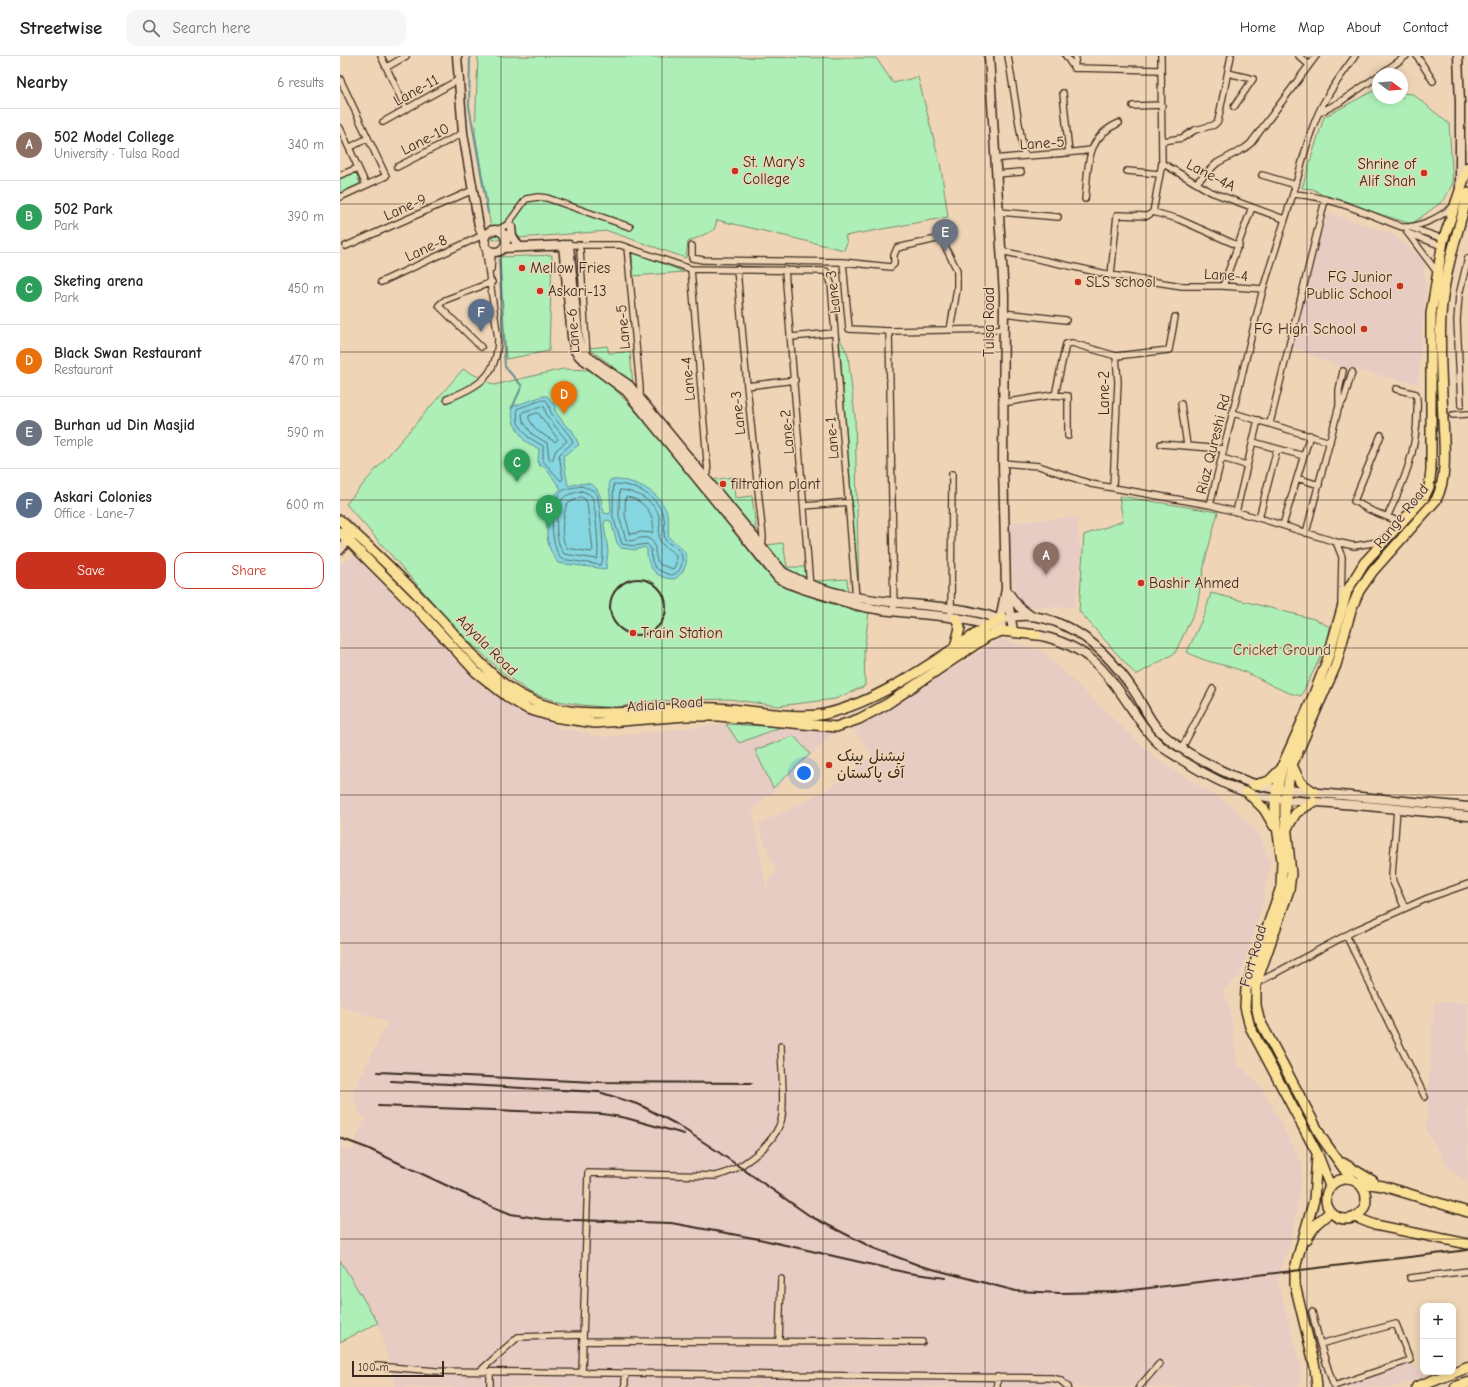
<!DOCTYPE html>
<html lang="en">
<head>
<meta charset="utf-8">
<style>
  body { margin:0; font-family:"Comic Neue","Playpen Sans Arabic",sans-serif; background:#f6f6f6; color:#222 }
  .controls { position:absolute; right:12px; bottom:12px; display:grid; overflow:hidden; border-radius:8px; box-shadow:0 2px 10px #0003 }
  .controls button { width:36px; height:36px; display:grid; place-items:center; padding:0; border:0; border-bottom:1px solid #e0e0e0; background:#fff; color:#222; font:20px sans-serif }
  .compass { position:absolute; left:1032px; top:12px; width:36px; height:36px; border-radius:50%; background:#fff; box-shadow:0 2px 10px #0003; rotate:106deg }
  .scale { position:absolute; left:12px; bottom:10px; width:92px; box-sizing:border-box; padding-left:4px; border:2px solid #3b2a1e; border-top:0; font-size:11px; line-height:14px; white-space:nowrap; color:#3b2a1e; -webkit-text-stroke:3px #efd5b6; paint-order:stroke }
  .you { position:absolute; left:464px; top:717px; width:14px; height:14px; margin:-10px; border:3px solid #fff; border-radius:50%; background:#1a73e8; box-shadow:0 0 0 6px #1a73e833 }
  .badge { display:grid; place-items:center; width:26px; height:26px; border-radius:50%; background:#c8321e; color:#fff; font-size:13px; font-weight:700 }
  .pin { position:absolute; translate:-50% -33px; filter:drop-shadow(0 1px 2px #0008) }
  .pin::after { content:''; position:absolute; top:21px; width:14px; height:12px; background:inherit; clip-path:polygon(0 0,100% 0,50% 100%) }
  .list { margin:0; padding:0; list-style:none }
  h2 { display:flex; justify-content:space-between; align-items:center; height:52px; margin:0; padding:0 16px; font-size:17px }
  h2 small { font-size:13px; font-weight:400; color:#767676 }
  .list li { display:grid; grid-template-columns:26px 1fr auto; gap:12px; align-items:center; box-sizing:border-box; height:72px; padding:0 16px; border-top:1px solid #e0e0e0 }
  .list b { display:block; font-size:15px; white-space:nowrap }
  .list p { margin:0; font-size:13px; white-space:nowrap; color:#767676 }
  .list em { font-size:13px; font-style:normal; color:#767676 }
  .actions { display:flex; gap:8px; padding:12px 16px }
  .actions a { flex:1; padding:9px 0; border:1px solid #c8321e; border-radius:12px; text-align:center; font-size:14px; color:#c8321e }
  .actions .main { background:#c8321e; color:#fff }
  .icon { flex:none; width:22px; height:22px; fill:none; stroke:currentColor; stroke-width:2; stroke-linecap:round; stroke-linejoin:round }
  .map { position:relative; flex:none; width:1128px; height:1331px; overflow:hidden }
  header { display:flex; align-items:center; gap:24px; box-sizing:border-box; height:56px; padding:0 20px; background:#fff; border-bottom:1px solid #e0e0e0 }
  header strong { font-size:19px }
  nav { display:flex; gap:22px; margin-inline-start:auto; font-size:14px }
  .search { width:280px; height:36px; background:#f6f6f6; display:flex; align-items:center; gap:10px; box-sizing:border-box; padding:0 14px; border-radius:12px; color:#767676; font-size:15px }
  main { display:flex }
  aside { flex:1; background:#fff }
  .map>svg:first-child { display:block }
</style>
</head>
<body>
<header>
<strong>Streetwise</strong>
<div class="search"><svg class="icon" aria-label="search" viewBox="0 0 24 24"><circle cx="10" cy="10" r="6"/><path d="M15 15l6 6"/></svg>Search here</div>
<nav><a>Home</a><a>Map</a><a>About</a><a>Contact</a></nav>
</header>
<main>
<aside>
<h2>Nearby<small>6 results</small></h2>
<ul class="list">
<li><span class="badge" style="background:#8d6e63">A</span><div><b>502 Model College</b><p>University · Tulsa Road</p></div><em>340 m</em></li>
<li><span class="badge" style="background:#2e9e5b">B</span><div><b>502 Park</b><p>Park</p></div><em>390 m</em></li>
<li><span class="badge" style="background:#2e9e5b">C</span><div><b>Sketing arena</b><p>Park</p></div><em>450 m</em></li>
<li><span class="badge" style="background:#e8710a">D</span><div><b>Black Swan Restaurant</b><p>Restaurant</p></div><em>470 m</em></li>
<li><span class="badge" style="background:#6b7280">E</span><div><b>Burhan ud Din Masjid</b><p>Temple</p></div><em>590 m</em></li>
<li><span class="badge" style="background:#5c6f8a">F</span><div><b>Askari Colonies</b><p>Office · Lane-7</p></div><em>600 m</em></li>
</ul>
<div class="actions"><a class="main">Save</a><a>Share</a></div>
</aside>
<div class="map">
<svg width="1128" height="1331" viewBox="0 0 1128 1331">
  <rect width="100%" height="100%" fill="#efd5b6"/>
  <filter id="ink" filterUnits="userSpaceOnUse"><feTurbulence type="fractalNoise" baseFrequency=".025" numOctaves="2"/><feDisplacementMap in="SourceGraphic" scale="8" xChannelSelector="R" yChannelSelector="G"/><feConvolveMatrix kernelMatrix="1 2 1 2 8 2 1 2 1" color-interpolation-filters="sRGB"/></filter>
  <g filter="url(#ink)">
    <path fill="#e7ccc4" d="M988,157L1053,178L1083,202L1086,230L1078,328L998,310L943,287Z
      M737,461L741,499L735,551H686L676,539L666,467Z
      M15,498L145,633L220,672L267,681L375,669L497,674L413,754L427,837L428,825L436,816L418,769L489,733L532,700L514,673L660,583L702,595L817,704L893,751L921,781L930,805L923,848L900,920L882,935L890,951L897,1008L921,1030L963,1109L954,1173L938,1226L961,1312L959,1331H56L38,1267L0,1204V1091L13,1094L16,1082L26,1062L20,1059L12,1038L48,966L0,950V509Z
      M1094,946H1128V1127L1110,1114L1086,1074Z
      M1065,1307L1076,1310L1085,1320L1057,1331H1001Z"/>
    <path fill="#aeefb8" stroke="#748c6b" d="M138,0L536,2L553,27L578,21L601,112L608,161L505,180L507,187L504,194L377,164L374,174L348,186L346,202L268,175L153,184L135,77Z
      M1035,34H1038V42H1062V37L1073,38L1109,68L1113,127L1104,144L1072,168L987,142L973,133L962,132L984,61Z
      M16,116L20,128L0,137V123Z
      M292,196H294L344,216L293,220Z
      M212,199L209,295L166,303L160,201Z
      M499,281L508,299L515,361L519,540Z
      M267,290L269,297L290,296L293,330L270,308L250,294V292Z
      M123,313L154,329L223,313L249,314L272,330L310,371L427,517L447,533L514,555L529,556L524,595L525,630L495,643L438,650L389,643L315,645L273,652L242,649L213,644L191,637L164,618L118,575L6,448Z
      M393,421L395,442L412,440L417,481L372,424Z
      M779,440L878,456L865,505L857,550L835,597L796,619L739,555L744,479L783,465Z
      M443,487L447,511H465L467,524L445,513L427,489Z
      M507,523L508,536L474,525Z
      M871,537L974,563L990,571L988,586L961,640C940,636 924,624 905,616C886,608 865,607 847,596L865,557Z
      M386,668L441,671L399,687Z
      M454,680L470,698L433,732L415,694Z
      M0,1204L38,1267L0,1286Z"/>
    <path fill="#85d6e0" stroke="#679192" d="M203,340H207L215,350V355L226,370L232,374L239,389L223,400L228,430C257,422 259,432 264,457L270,458L271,455L269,426L270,424C294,422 323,436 328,461C330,468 327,475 329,482C334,486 339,488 342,493C351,502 345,518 334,523C315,523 306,509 307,493L305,491L295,494L281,492L277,487L271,465L266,464L264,468L268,495L266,513L218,507C215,502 212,498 210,493C204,477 206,443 221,433L204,410H200L198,405L199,393L185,385L174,368L171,351Z"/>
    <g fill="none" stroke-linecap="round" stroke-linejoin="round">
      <path stroke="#596f6c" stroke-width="1" d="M203,344H206C210,349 209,354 212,358C219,369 228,375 233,386L219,399L223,423L221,425L203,405V390L188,381L178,367L177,353Z
        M204,350L207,360L227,385L216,394L212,405L209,402L207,387L192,378L183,365L182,358L183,356Z
        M198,357L218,383L215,386L196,374L189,363V360Z
        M274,428C295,428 319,440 324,462C326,469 323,476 325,484C329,488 337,491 340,496C345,504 341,518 331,519C301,511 318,496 307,488L294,490L282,488L273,461Z
        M241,430C247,432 254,433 257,439C260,447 266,502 261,509L221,503C210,489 207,441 226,433C229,432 237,431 241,430Z
        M280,434C297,435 319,447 320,466C320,472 318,478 320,485C323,491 331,494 336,499V508L333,513L321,509C319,507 316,504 316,501C314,494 317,485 307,482C299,480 293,487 286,484L279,460Z
        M241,435C245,436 249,437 252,441C255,447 260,498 257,503L224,498C215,487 214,457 222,444C225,438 235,437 241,435Z
        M241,441L245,443L247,447L253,494L251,496L227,492C219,481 223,460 227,448Z
        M286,441C303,442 318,461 312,477L302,476L290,478L285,459Z"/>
      <path stroke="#679192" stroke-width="2" d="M130,0L129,50L148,157
        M159,204L165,311L182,330L172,352"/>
      <g stroke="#3b2a1e" stroke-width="8">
        <path id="street" d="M41,0L66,53
          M668,0L684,99
          M726,0L734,12
          M736,0L734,12L821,14
          M959,0L969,9
          M1077,0L1093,25
          M47,11L66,0
          M888,17L913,23L894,51
          M1041,18L1066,0
          M0,23L46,120L0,141
          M723,37L729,97
          M793,50L822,49
          M979,57L1000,46L1038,20
          M43,66L120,23
          M0,72L26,129
          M823,85L842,82L855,74L874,69L878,65L891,0
          M9,92L28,82
          M655,103C687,99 718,99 750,94
          M822,107L871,136L944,163
          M57,111L123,77
          M787,115L820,118
          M656,118L681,116
          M0,119L18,112
          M922,119L956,129
          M856,127L877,107L905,92L911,87L976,0
          M953,138C963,106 969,70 987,41C995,27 1006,13 1015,0
          M745,143C749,111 744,82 779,67
          M659,156L718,161
          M813,156L822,107L821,0
          M1069,171C1087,168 1099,161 1113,151
          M158,174L168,168L186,143L198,141L207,142L290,171
          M1067,176L1097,216
          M1068,177L1102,190
          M166,183L170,174
          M229,189H280L351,213L486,215L491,227L516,543
          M6,190L133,134
          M352,190V202L363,204L503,206L509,273L549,275L663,273
          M287,191L300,332V344
          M240,194L247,301
          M661,195L771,219L842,230H883L923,233L953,138C990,140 1028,158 1062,171H1069L1104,183
          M503,206L551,211L554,208V199L557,192L601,182L617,214V233L610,274
          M151,213L152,195
          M351,213L368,417L364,424
          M397,213L407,330L423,481L422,492
          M445,214L470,531
          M771,219L777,159L807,160L813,156L838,163L899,190
          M41,226L141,180
          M883,230L912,151
          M923,233L870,449L919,462L996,486L1014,490L1044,485
          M663,257L726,264
          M549,275L554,555
          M451,281L494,277
          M141,291L100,251L99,249L105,244L152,226
          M776,300L829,294L835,261
          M407,330L455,324
          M715,339L726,288L732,287L776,300L778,326L773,431
          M107,343C140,330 157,320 158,283L145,189
          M662,347L712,339L728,340V380
          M841,348L847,389
          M1121,349L1117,265L1119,239L1128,202
          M1000,350L1004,343L1012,316
          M893,357L990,386
          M1113,359L1128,358
          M930,367L985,144
          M1041,379L1014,445L1030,454L1060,466
          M913,386L964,400
          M821,388L884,393
          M882,402L906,409
          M663,407L699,410L751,428L870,449
          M957,422L979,429
          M465,450L509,446
          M896,456L918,364
          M1047,461C1063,428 1077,395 1077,357C1077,351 1078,344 1076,338L1056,333
          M919,462L937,393
          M943,469L970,379
          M966,477L999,350V334L1003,315
          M996,486L1002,501L1001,546
          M611,561L612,418
          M842,692L873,633
          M1057,753L1052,819L1053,826L1065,852
          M1006,879L1085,1041
          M915,928L1016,874L1088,842L1128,828
          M1070,1222L1128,1215
          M972,1256L980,1288L994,1331
          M243,1285L582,1286
          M439,1286L441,1223
          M980,1288L1056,1268L1070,1304L994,1330
          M37,1310L96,1315L712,1322L720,1324L728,1331
          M139,1316L178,1281L243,1279
          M242,1317L248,1117L375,1120C398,1116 431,1091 440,1068C446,1055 441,1007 441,990
          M150,1331V1316
          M285,1331V1318
          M657,1331V1321
          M799,1331L819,1308"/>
      </g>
      <g stroke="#3b2a1e" stroke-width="11">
        <path id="secondary" d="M117,0L123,77L139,170L145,186
          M649,0L664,239L663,407L666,533L673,575
          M1118,0L1120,47V131
          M171,171L172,180L179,191
          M144 185a11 11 0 1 1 22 0a11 11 0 1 1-22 0Z
          M223,189L232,281L235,295L240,301L286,335L438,522C451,530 469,535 483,539C501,545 518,551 536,553C578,560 623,557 662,575L661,558L666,533
          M163,192L229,189L239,286L241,294L247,300L289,329L443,516C498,546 550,545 610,552C621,553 632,555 643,558C648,559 654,562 660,563C667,564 674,560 681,560C697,559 713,564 727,571C756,585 779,612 796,638C803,649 808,662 817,672C838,696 904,729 936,733L1128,751
          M0,494L12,479
          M667,535L679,551L691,560
          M697,579C747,589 766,614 793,655C804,671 814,687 831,697C851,710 885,730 909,737C939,746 971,745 1002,748C1044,751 1086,756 1128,760"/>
      </g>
      <g stroke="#3b2a1e" stroke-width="12">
        <path id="primary" d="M0,464C32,493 64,524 94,556C119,582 141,612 171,633C234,675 306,649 376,652C407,653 456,664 485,658C542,645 600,601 649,569L661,563
          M0,476L86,562L136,616L169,642L188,653L214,661L255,667L346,660H378L496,671L519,663L547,648L648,580L662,575L697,579
          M615,591L620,572L616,562
          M952,709L960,726L975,737
          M914,729L929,725L940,714
          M907,736L924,753L934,770
          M946,774L956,757L973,746
          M977,1100L974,1144L959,1197L955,1213V1229L975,1311L977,1331
          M1003,1107L1033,1125
          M986 1143a20 20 0 1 1 40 0a20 20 0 1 1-40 0Z
          M1011,1123L982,1082L919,963L916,949V928L949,834L951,818L945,758V744L952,709L996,609L1011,554L1019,535L1033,515L1096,444C1108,421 1104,389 1103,363C1102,329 1099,294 1101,260C1103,219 1118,177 1128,137
          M1017,1126L1043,1130L1128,1156
          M990,1130L977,1097L910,971L905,951L906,933L941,831L942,804L935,758V743L943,708L970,648L987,605L1007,535L1024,507L1084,442L1089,431L1091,414V258L1103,185L1128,111
          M1015,1161L1035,1169L1128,1188
          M967,1183L975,1169L990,1156"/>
      </g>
      <g stroke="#3b2a1e" stroke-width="13">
        <path id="highway" d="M1077,1331L1128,1311
          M1116,1331L1128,1327"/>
      </g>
      <use href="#street" stroke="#efd5b6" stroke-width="5.5"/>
      <use href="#secondary" stroke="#efd5b6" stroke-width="8"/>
      <use href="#primary" stroke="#fadf96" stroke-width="9"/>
      <use href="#highway" stroke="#fadf96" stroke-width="10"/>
      <path stroke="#3b2a1e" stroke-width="2" d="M270 551a28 28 0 1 1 56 0a28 28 0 1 1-56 0Z
        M38,1016L255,1026L412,1027
        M51,1025L259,1036L300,1049L336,1068L374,1093L470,1160L533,1192L581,1210L676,1235L720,1237L775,1236L1128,1194
        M38,1050L263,1058L286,1062L344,1078
        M0,1082L27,1092L146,1148L171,1158L202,1163L331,1167L419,1183L568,1217L606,1222"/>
    </g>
  </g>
  <path fill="none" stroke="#3b2a1e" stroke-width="1" stroke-opacity="0.55" d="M161,0V1331M322,0V1331M483,0V1331M645,0V1331M806,0V1331M967,0V1331M0,148H1128M0,296H1128M0,444H1128M0,592H1128M0,739H1128M0,887H1128M0,1035H1128M0,1183H1128"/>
  <g fill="#c8321e" stroke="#efd5b6" stroke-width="1.5">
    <circle cx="395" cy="115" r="4"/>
    <circle cx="1084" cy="117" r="4"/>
    <circle cx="182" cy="212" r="4"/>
    <circle cx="738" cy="226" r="4"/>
    <circle cx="1060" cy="230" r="4"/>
    <circle cx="200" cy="235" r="4"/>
    <circle cx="1024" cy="273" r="4"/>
    <circle cx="383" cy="428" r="4"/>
    <circle cx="801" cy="527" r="4"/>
    <circle cx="293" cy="577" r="4"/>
    <circle cx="489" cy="709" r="4"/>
  </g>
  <g text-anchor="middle" stroke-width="3" stroke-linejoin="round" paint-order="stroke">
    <g font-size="15" fill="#3b2a1e" stroke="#efd5b6">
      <text transform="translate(76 34) rotate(-29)" y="5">Lane-11</text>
      <text transform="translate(85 83) rotate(-27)" y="5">Lane-10</text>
      <text transform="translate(702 87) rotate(-4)" y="5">Lane-5</text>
      <text transform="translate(871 119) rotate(27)" y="5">Lane-4A</text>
      <text transform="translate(65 151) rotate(-24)" y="5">Lane-9</text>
      <text transform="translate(86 192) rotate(-25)" y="5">Lane-8</text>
      <text transform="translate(886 219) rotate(3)" y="5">Lane-4</text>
      <text transform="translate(493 236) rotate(-96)" y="5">Lane 3</text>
      <text transform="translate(649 266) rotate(-90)" y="5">Tulsa Road</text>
      <text transform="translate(283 271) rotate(-95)" y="5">Lane-5</text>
      <text transform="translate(233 275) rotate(-94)" y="5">Lane-6</text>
      <text transform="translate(348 323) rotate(-95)" y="5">Lane-4</text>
      <text transform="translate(764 337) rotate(-90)" y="5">Lane-2</text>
      <text transform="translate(398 357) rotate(-96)" y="5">Lane-3</text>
      <text transform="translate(447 376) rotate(-95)" y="5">Lane-2</text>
      <text transform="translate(492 382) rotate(-95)" y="5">Lane-1</text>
      <text transform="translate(873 388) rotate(-76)" y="5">Riaz Qureshi Rd</text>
      <text transform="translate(1061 460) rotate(-51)" y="5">Range Road</text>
      <text transform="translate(147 589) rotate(45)" y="5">Adyala Road</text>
      <text transform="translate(325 648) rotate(-4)" y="5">Adiala Road</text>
      <text transform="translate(913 900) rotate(-74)" y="5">Fort Road</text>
    </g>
    <g font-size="15" fill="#3b2a1e" stroke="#efd5b6" text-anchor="start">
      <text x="403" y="111">St. Mary's<tspan x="403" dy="17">College</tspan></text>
      <text x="1076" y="113" text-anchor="end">Shrine of<tspan x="1076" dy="17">Alif Shah</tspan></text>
      <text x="190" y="217">Mellow Fries</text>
      <text x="1052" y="226" text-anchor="end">FG Junior<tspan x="1052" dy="17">Public School</tspan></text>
      <text x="746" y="231">SLS school</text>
      <text x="208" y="240">Askari-13</text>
      <text x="1016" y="278" text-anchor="end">FG High School</text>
      <text x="391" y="433">filtration plant</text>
      <text x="809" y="532">Bashir Ahmed</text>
      <text x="301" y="582">Train Station</text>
      <text x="497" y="705">نیشنل بینک<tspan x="497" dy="17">آف پاکستان</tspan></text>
    </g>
    <g font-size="15" fill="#4c4835" stroke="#efd5b6">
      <text x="942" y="599">Cricket Ground</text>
    </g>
  </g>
</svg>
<div class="controls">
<button>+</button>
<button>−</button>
</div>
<svg class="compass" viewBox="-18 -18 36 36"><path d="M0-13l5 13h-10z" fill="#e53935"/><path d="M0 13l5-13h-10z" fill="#767676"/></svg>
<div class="scale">100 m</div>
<div class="you"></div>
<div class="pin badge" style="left:706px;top:519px;background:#8d6e63">A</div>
<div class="pin badge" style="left:209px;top:472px;background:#2e9e5b">B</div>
<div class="pin badge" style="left:177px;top:426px;background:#2e9e5b">C</div>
<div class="pin badge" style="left:224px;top:358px;background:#e8710a">D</div>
<div class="pin badge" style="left:605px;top:196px;background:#6b7280">E</div>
<div class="pin badge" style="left:141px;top:276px;background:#5c6f8a">F</div>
</div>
</main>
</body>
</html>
